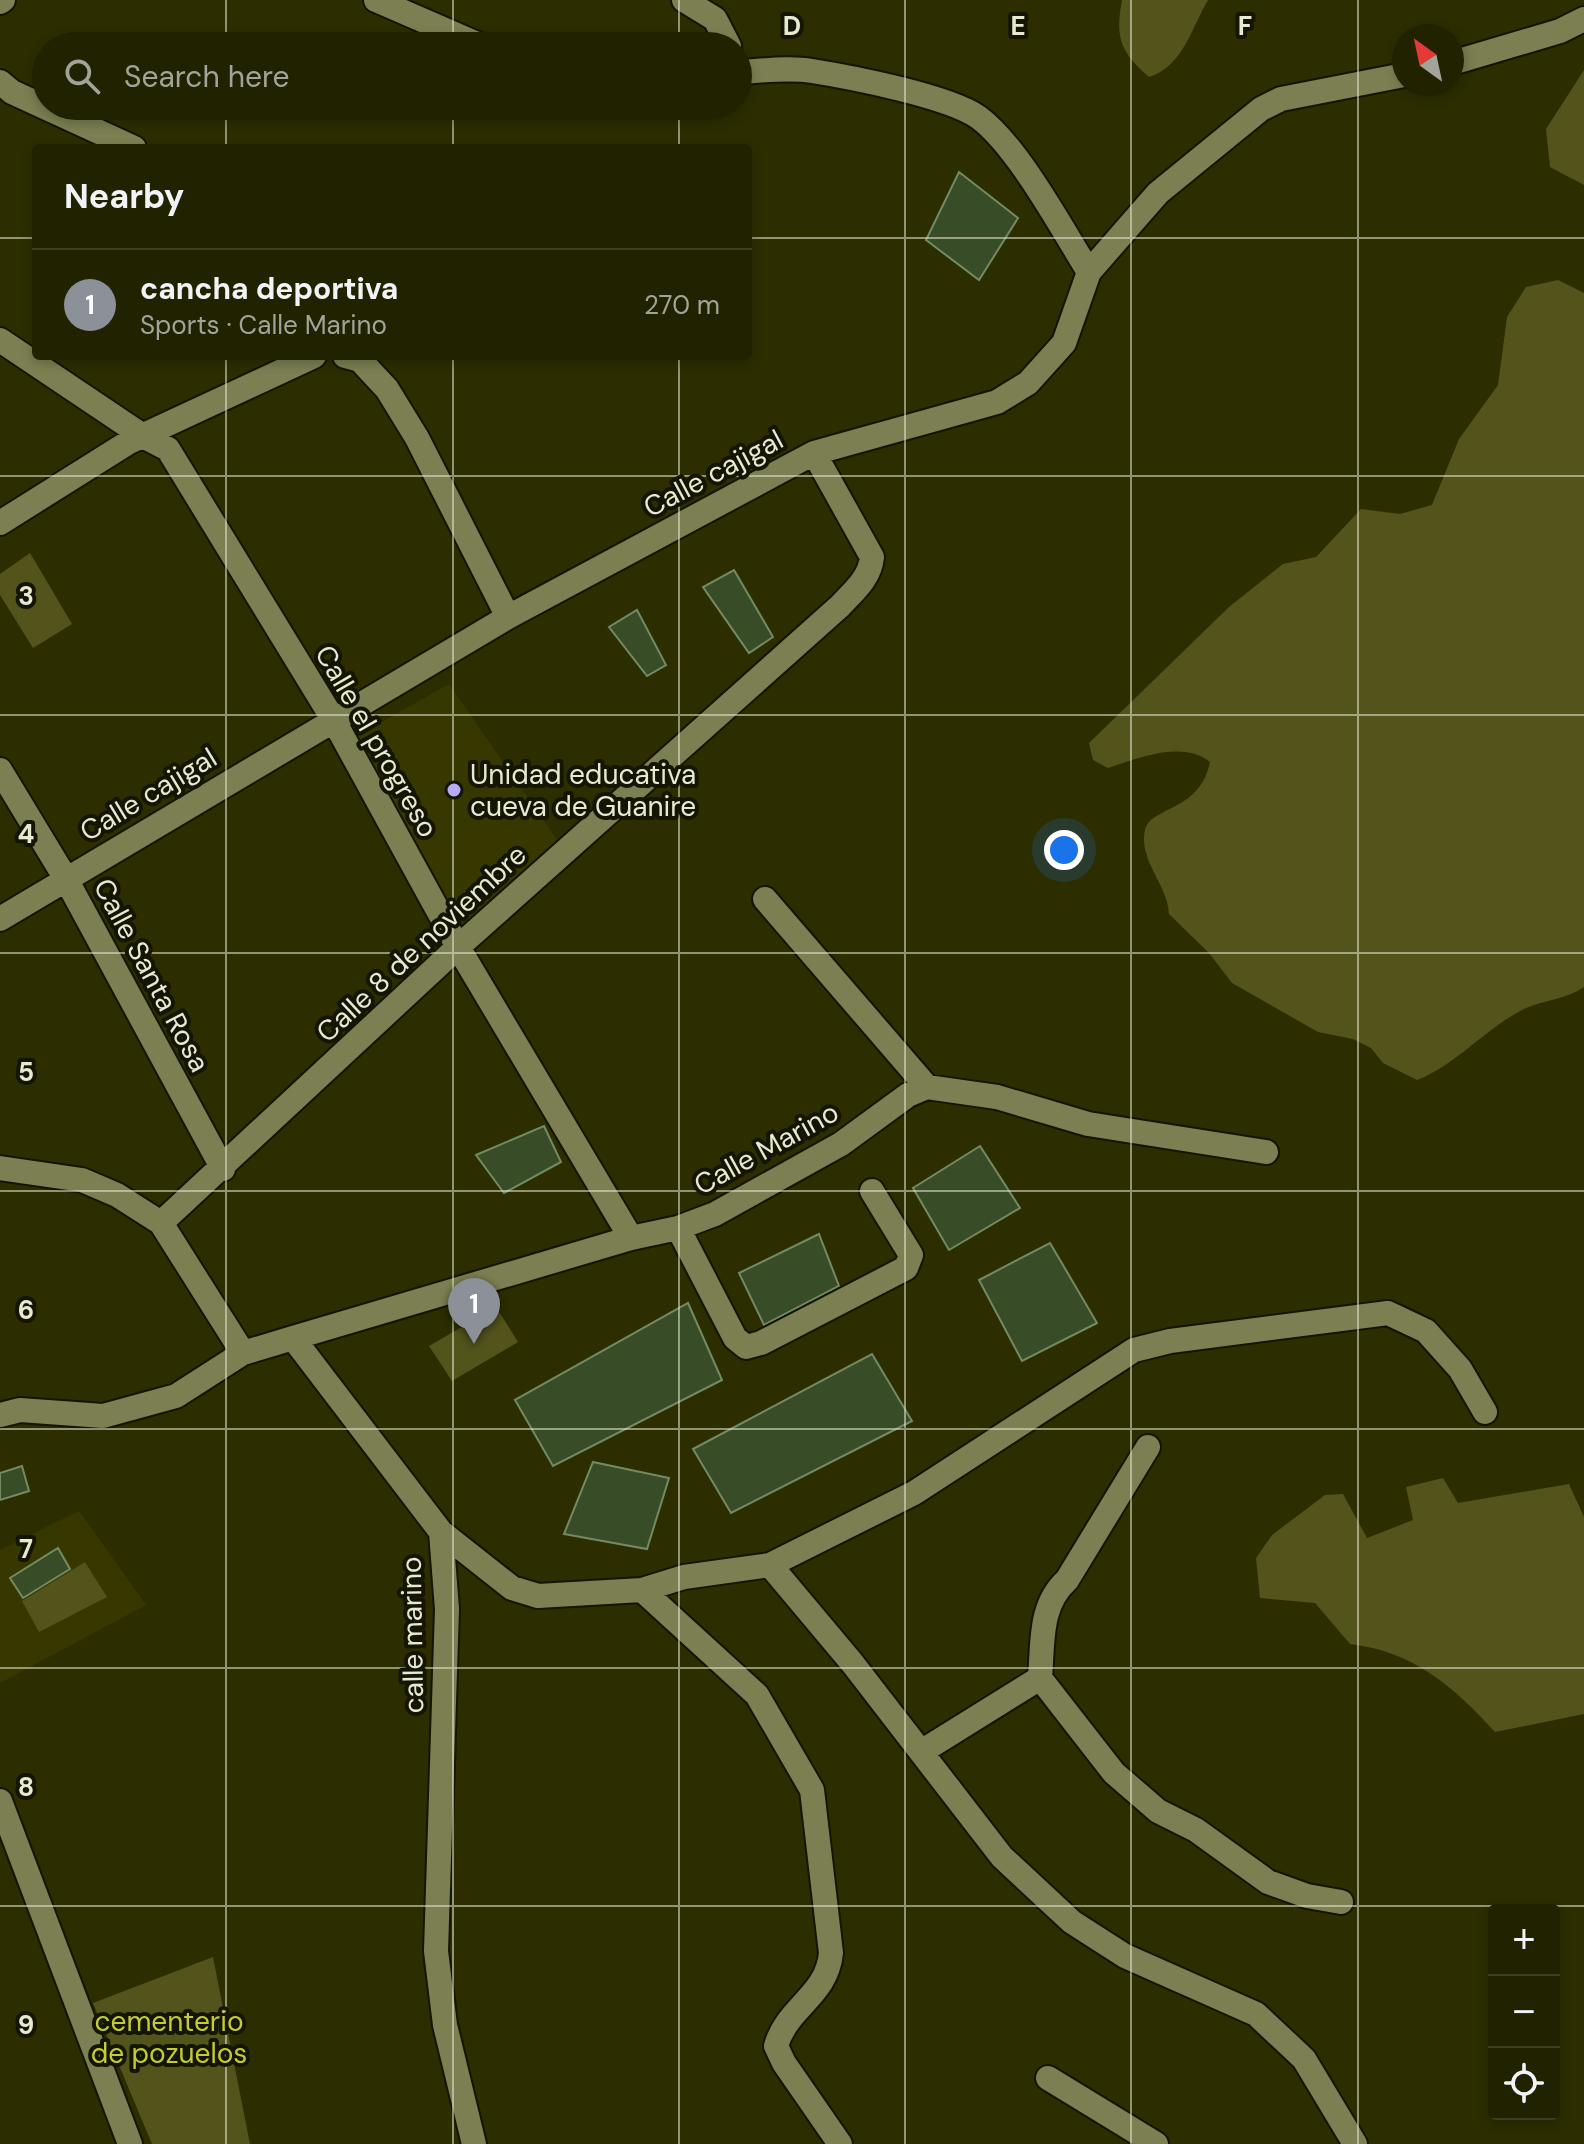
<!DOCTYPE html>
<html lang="en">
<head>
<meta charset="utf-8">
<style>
  body { margin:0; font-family:"DM Sans",sans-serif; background:#2d2f0f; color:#f1f3f6 }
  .controls { position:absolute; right:24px; bottom:24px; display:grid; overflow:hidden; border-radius:8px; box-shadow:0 4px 12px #0003 }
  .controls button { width:72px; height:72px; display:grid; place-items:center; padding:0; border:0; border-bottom:2px solid #3e3f22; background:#212200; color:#f1f3f6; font:40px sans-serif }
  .compass { position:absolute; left:1392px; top:24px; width:72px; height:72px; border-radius:50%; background:#212200; box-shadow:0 4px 12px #0003; rotate:327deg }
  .you { position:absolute; left:1064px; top:850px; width:28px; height:28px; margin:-20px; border:6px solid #fff; border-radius:50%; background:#1a73e8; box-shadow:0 0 0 12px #1a73e833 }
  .badge { display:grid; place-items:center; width:52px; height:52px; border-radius:50%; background:#8c9099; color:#fff; font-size:26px; font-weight:700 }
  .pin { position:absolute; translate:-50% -66px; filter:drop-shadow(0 2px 4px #0008) }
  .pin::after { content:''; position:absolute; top:42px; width:28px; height:24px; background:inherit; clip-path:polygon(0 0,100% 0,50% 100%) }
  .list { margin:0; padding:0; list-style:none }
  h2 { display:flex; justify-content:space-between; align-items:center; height:104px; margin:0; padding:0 32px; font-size:34px }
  h2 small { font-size:26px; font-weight:400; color:#a2a499 }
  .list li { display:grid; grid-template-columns:52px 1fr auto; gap:24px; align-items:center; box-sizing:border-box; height:112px; padding:0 32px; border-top:2px solid #3e3f22 }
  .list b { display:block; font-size:30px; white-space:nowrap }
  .list p { margin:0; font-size:26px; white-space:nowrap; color:#a2a499 }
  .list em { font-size:26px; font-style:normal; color:#a2a499 }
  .icon { flex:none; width:44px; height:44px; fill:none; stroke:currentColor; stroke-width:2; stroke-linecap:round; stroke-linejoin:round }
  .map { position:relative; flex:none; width:1584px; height:2144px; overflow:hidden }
  .search { position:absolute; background:#212200; box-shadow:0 4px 12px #0003; left:32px; top:32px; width:720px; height:88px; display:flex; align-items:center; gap:20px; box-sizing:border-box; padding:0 28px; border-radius:44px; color:#a2a499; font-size:30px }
  .panel { position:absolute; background:#212200; box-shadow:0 4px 12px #0003; left:32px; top:144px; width:720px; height:216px; border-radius:8px }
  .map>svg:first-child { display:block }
</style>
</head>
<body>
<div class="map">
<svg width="1584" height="2144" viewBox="0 0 1584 2144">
  <rect width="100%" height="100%" fill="#2c2e00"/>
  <path fill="#363800" d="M449,684L560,844L458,931L357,736Z
    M79,1511L146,1605L0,1683V1550Z"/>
  <path fill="#52541b" d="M1122,0H1208C1191,29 1183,66 1149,77C1120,52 1115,37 1122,0Z
    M1584,70V185L1550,167L1546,129Z
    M1558,280L1584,293V987C1567,999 1545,1000 1526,1008C1488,1026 1455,1066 1417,1080L1383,1063L1371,1048L1353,1039L1318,1032L1232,983L1209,953L1169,914C1168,885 1138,860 1145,830C1151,806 1200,812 1210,762C1182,740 1139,758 1108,768L1093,760L1089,743L1229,607L1283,564L1316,557L1361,509L1400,514L1432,505L1459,439L1498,385L1507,317L1526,287Z
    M30,553L72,624L33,648L0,595V574Z
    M496,1307L518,1342L452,1381L429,1346Z
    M1443,1478L1458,1503L1569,1484L1584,1517V1714L1495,1732C1454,1687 1413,1651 1350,1644L1315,1603L1260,1598L1256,1558L1272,1535L1325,1495L1343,1494L1367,1538L1413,1520L1406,1487Z
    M85,1562L107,1597L39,1632L22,1601Z
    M213,1957L250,2144H152L93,2003Z"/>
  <path fill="#384d27" stroke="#748b62" stroke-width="2" d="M959,172L1018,218L979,280L926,240Z
    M734,570L773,637L749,653L703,587Z
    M637,610L666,665L647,676L609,627Z
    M544,1126L561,1162L504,1193L476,1155Z
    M980,1146L1020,1208L949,1250L913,1188Z
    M819,1234L839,1286L764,1325L739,1273Z
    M1050,1243L1097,1323L1022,1361L979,1280Z
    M688,1303L722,1380L553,1466L515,1400Z
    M872,1354L912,1421L731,1513L693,1449Z
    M593,1462L669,1478L647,1549L564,1534Z
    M22,1466L29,1491L0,1500V1473Z
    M58,1548L70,1569L23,1598L10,1578Z"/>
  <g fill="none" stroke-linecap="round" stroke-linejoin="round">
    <g stroke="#141501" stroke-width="28">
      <path id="minor" d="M376,0L482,46
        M684,0L715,19L729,46
        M0,2L3,0
        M1452,63L1560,31L1584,19
        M738,72C762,71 789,67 812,71C850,77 948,96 978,117C1017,145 1062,229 1089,272
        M0,82L12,92L134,148
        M0,340L143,436L168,449L333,719L458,947L631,1238
        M345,356L360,360L387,389L417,438L508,617
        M0,523L129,442L314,356
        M0,770L66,879L223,1169
        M765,899L927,1087
        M0,919L508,617L814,453L997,402L1028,383L1064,343L1089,272L1158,193L1261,109L1281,99L1404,75
        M0,1168L82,1180L117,1195L161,1223L243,1353
        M161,1223L458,947L840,606C854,591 870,578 872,557L814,453
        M678,1228L735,1338L746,1347L761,1343L906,1268L911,1255L872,1191
        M293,1338L631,1238L678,1228L715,1214L841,1144L908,1095L927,1087L997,1097L1088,1124L1266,1152
        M0,1415L20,1410L103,1416L176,1396L243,1353L293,1338L441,1532L447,1609L436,1951L445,2025L474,2144
        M441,1532L512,1588L538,1596L642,1590L684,1577L770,1565L914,1493L1134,1350L1170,1341L1388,1313L1426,1331L1460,1369L1485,1412
        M770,1565L853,1664L1002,1857L1072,1922L1125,1956L1256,2014L1304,2059L1355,2144
        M642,1590L757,1695L812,1790L831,1953C827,1996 787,2007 776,2046L784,2063L840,2144
        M1040,1678C1043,1643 1039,1605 1067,1580L1148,1447
        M921,1752L1040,1678L1114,1773L1158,1811L1196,1830L1268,1882L1307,1896L1341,1902
        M0,1801L130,2144
        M1048,2078L1156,2144"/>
    </g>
    <use href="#minor" stroke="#7b7f51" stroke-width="24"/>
  </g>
  <path fill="none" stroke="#e7e9d1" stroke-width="2" stroke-opacity="0.55" d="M226,0V46M453,0V46M679,0V46M905,0V2144M1131,0V2144M1358,0V2144M226,106V148M453,106V148M679,106V148M0,238H36M748,238H1584M226,356V2144M453,356V2144M679,356V2144M0,476H1584M0,715H1584M0,953H1584M0,1191H1584M0,1429H1584M0,1668H1584M0,1906H1584"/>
  <circle fill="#b9abf7" stroke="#141504" stroke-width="3" cx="454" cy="790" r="8"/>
  <g text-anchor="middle" stroke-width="8" stroke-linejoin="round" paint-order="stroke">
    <g font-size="28" fill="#e7e9d1" stroke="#141504">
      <text transform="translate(713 473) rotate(-28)" y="10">Calle cajigal</text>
      <text transform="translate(377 741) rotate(60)" y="10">Calle el progreso</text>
      <text transform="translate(148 794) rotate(-31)" y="10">Calle cajigal</text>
      <text transform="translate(421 943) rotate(-43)" y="10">Calle 8 de noviembre</text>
      <text transform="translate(152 975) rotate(62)" y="10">Calle Santa Rosa</text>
      <text transform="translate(766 1148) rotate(-29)" y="10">Calle Marino</text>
      <text transform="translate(412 1635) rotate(-91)" y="10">calle marino</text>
    </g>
    <g font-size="28" fill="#e7e9d1" stroke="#141504" text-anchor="start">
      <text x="470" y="784">Unidad educativa<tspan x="470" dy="32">cueva de Guanire</tspan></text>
    </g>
    <g font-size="28" fill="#c5cb33" stroke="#141504">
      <text x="169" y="2031">cementerio<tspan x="169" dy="32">de pozuelos</tspan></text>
    </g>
  </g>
  <g font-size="26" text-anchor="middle" font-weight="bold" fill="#e7e9d1" stroke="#141504" stroke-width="8" stroke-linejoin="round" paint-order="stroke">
    <text x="792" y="35">D</text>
    <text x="1018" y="35">E</text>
    <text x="1245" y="35">F</text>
    <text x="26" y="605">3</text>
    <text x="26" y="843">4</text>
    <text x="26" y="1081">5</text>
    <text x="26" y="1319">6</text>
    <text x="26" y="1558">7</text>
    <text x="26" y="1796">8</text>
    <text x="26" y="2034">9</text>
  </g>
</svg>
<div class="controls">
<button>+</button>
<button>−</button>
<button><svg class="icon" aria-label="locate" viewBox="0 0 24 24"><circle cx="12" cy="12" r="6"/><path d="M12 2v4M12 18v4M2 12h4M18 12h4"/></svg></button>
</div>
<svg class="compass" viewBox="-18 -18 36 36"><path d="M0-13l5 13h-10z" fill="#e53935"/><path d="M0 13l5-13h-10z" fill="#a2a499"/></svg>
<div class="you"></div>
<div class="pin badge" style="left:474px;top:1344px">1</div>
<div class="search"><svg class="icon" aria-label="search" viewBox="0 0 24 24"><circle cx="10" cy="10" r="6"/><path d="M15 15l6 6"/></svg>Search here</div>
<section class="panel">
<h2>Nearby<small></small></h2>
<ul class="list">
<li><span class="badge">1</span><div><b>cancha deportiva</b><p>Sports · Calle Marino</p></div><em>270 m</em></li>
</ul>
</section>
</div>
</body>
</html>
